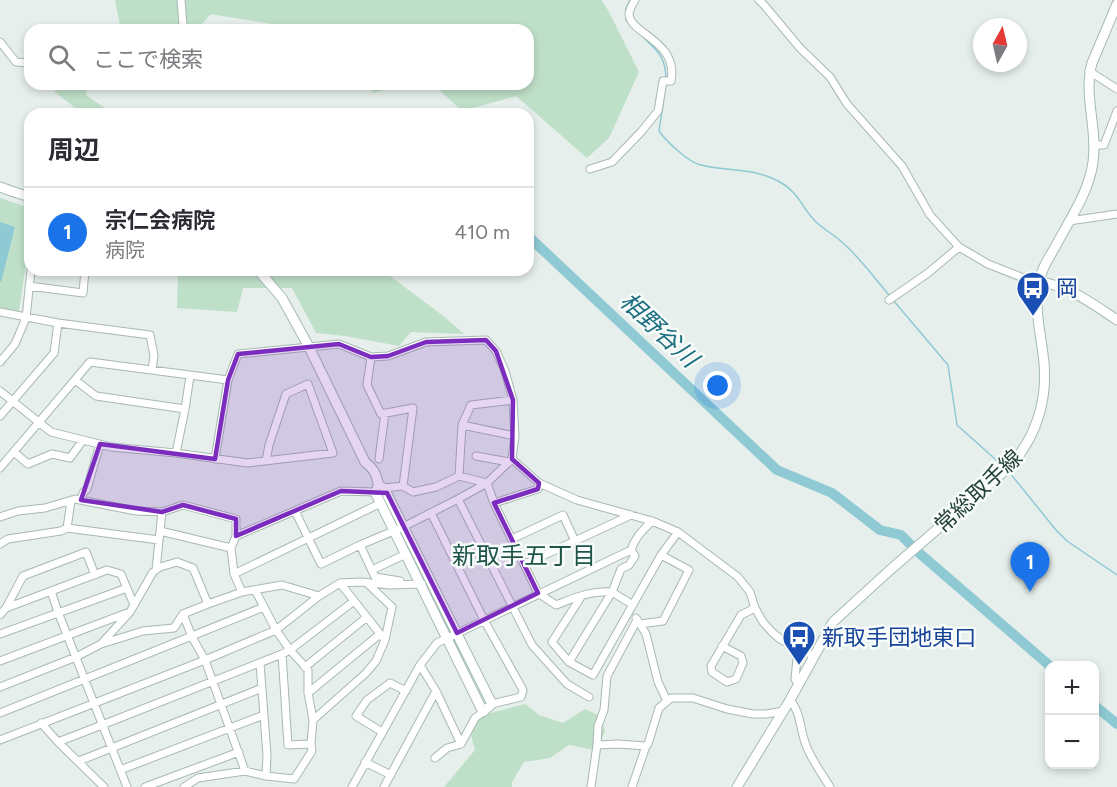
<!DOCTYPE html>
<html lang="ja">
<head>
<meta charset="utf-8">
<style>
  body { margin:0; font-family:Figtree,"Noto Sans JP",sans-serif; background:#f7f7f7; color:#2b2b33 }
  .controls { position:absolute; right:18px; bottom:18px; display:grid; overflow:hidden; border-radius:12px; box-shadow:0 3px 9px #0003 }
  .controls button { width:54px; height:54px; display:grid; place-items:center; padding:0; border:0; border-bottom:2px solid #e1e1e2; background:#fff; color:#2b2b33; font:30px sans-serif }
  .compass { position:absolute; left:973px; top:18px; width:54px; height:54px; border-radius:50%; background:#fff; box-shadow:0 3px 9px #0003; rotate:8deg }
  .you { position:absolute; left:718px; top:386px; width:21px; height:21px; margin:-15px; border:4px solid #fff; border-radius:50%; background:#1a73e8; box-shadow:0 0 0 9px #1a73e833 }
  .badge { display:grid; place-items:center; width:39px; height:39px; border-radius:50%; background:#1a73e8; color:#fff; font-size:20px; font-weight:700 }
  .pin { position:absolute; translate:-50% -50px; filter:drop-shadow(0 2px 3px #0008) }
  .pin::after { content:''; position:absolute; top:32px; width:21px; height:18px; background:inherit; clip-path:polygon(0 0,100% 0,50% 100%) }
  .list { margin:0; padding:0; list-style:none }
  h2 { display:flex; justify-content:space-between; align-items:center; height:78px; margin:0; padding:0 24px; font-size:26px }
  h2 small { font-size:20px; font-weight:400; color:#7c7c81 }
  .list li { display:grid; grid-template-columns:39px 1fr auto; gap:18px; align-items:center; box-sizing:border-box; height:90px; padding:0 24px; border-top:2px solid #e1e1e2 }
  .list b { display:block; font-size:22px; white-space:nowrap }
  .list p { margin:0; font-size:20px; white-space:nowrap; color:#7c7c81 }
  .list em { font-size:20px; font-style:normal; color:#7c7c81 }
  .icon { flex:none; width:33px; height:33px; fill:none; stroke:currentColor; stroke-width:2; stroke-linecap:round; stroke-linejoin:round }
  .map { position:relative; flex:none; width:1117px; height:787px; overflow:hidden }
  .search { position:absolute; background:#fff; box-shadow:0 3px 9px #0003; left:24px; top:24px; width:510px; height:66px; display:flex; align-items:center; gap:15px; box-sizing:border-box; padding:0 21px; border-radius:18px; color:#7c7c81; font-size:22px }
  .panel { position:absolute; background:#fff; box-shadow:0 3px 9px #0003; left:24px; top:108px; width:510px; height:168px; border-radius:18px }
  .map>svg:first-child { display:block }
</style>
</head>
<body>
<div class="map">
<svg width="1117" height="787" viewBox="0 0 1117 787">
  <rect width="100%" height="100%" fill="#e6efeb"/>
  <path fill="#bfe0c8" d="M115,0H601L608,10L639,72L609,138L587,158L516,96L462,111L433,84H528V30H343L341,24L284,26L211,14L196,30H121Z
    M56,84H88L86,95L109,111L110,114H83L55,92Z
    M364,84H402L374,93Z
    M0,198L29,208L30,211L29,244L19,311L16,312L0,310Z
    M178,270H382L442,315L464,334L411,332L399,346L345,336L316,333L292,288H243L237,312L177,308Z
    M525,704L539,715L563,723L585,709L601,716L605,732L594,750L569,745L550,758L524,762L512,782V787H444L475,750L471,735L479,716Z"/>
  <path fill="#8ec9d4" d="M0,222L15,227L1,282L0,281Z"/>
  <g fill="none" stroke-linecap="round" stroke-linejoin="round">
    <path stroke="#8ec9d4" stroke-width="1.5" d="M628,22L626,20V8L630,0
      M640,34C656,50 666,55 666,80
      M666,84L659,131C666,141 689,163 701,165C728,172 751,167 778,181C799,192 800,205 815,221C824,230 835,235 844,244C860,258 876,280 890,296
      M893,300L948,365L957,425L1003,466
      M1009,472L1056,530L1067,541L1117,575"/>
    <path stroke="#8ec9d4" stroke-width="10" d="M528,236L777,470L832,493L880,530L901,535L912,546
      M918,552L1050,666
      M1094,705L1117,724"/>
    <g stroke="#a8b8b2" stroke-width="9">
      <path id="street" d="M759,0L764,5L800,48L830,77L847,104L902,166L930,215L959,247L988,264L1031,281L1039,282
        M180,30L183,25L181,0
        M0,42L16,62L30,63
        M1089,71L1117,89
        M1094,145H1104L1117,111
        M590,169L612,162L641,132L658,111L663,81H671C679,40 628,34 629,13C630,9 633,3 635,0
        M1069,221L1117,214
        M29,286L83,293L85,270
        M889,300L928,273L959,247
        M0,312L58,323L150,335L154,356L152,370
        M371,357L367,385L381,414L413,408L403,486
        M0,362L15,344L26,318L31,270
        M75,380L96,396L185,409
        M0,391L51,432L111,447L176,453L247,463L333,453L308,384L286,394L269,445L266,461
        M0,416L54,353L58,323
        M462,425L515,436
        M14,452L28,464L52,454L70,458L83,440
        M176,453L185,409L190,376
        M476,456L509,462
        M215,459L228,380L238,354L339,344L371,357L388,356L426,342L486,340L496,351L505,371L513,400L515,436L512,459L539,483L577,500L652,521L678,532L738,577L750,592L755,608L763,622L772,632L780,639L814,656
        M379,459L385,413
        M0,468L90,362L228,380
        M459,476L462,425L471,405L513,400
        M458,499L532,645L567,684L589,697
        M81,500L83,493L87,489L100,444
        M494,503L538,489L539,483
        M295,511L321,564L360,545L403,527L458,499L487,483L512,459
        M431,513L484,620L523,690L521,697L492,704
        M0,517L18,511L45,508L75,499L136,511L162,512L183,505L236,519V536L231,548L234,574L242,592
        M67,528L159,540L162,512
        M160,531L231,548
        M236,536L341,491L375,492L378,483L384,488L403,486L413,492L436,487L459,476L487,483L494,503L538,593L556,605C574,598 592,590 612,592L621,569L629,565L635,556L631,550
        M512,539L563,515L575,541
        M0,544L8,539L61,531L67,528L71,501
        M360,545L375,577L400,581
        M525,564L631,515
        M156,570L159,540
        M372,570L406,554
        M234,574L381,503
        M367,583L392,607L385,640
        M51,591L58,612L127,787
        M581,597L552,642L569,662L593,675L661,555L678,532
        M208,604L183,614L192,637L205,660L245,771
        M6,608L107,570L121,574L134,605
        M0,615L6,608L23,576L86,552L95,575
        M636,618L640,624L663,621L689,570L661,555
        M640,624L646,634L658,682L667,701
        M0,634L127,588
        M101,644L130,612L153,572L160,567L177,562L193,568L208,604L242,592L282,585L319,596
        M722,646L741,656L743,663L736,679L727,682L712,672L711,666L741,615L755,608
        M798,648L795,679L799,684
        M282,654L288,745L311,744
        M0,661L127,613
        M569,662L612,592L633,605
        M260,663L267,755L266,776
        M420,665L436,691L461,744L447,748L435,758
        M305,667L367,617
        M0,687L76,657L101,644L143,631L174,628L183,614
        M308,693L380,634
        M790,700C801,712 800,731 806,745C811,759 822,774 830,787
        M0,713L264,607
        M313,720L366,673L376,661L385,640L340,583
        M41,723L58,742L104,787
        M382,732L356,716L367,700L390,683L406,691
        M0,740L205,660L276,630L319,596L340,583L361,582L389,585L422,584
        M58,742L102,725L282,654L290,650L354,601
        M461,744L475,718L483,712
        M597,745L618,744L646,746
        M79,761L262,688
        M365,762L391,775
        M120,770L264,715
        M145,787L239,752
        M184,787L198,778L245,771L266,776L294,779L312,751L311,744L313,720L308,693V670L290,650L276,630L255,590
        M352,787L420,665L437,643L631,550C635,537 643,530 652,521
        M384,787L436,691
        M591,787L597,745L598,726L604,710L607,676L637,620
        M632,787L646,746L648,744L659,708L671,698H693L727,709L753,714H766L784,711"/>
    </g>
    <g stroke="#a4bbb3" stroke-width="11">
      <path id="secondary" d="M0,187L14,192L30,197
        M258,270L282,298L309,347L365,462C373,468 376,473 378,483
        M1039,282C1068,285 1093,304 1117,320
        M375,492L483,712L492,704L384,488
        M737,787L790,700L833,622L890,570L1009,467C1038,436 1049,396 1043,354C1040,330 1034,307 1039,282C1041,270 1048,259 1054,249C1068,222 1089,193 1093,162C1098,129 1083,96 1092,63L1117,4"/>
    </g>
    <use href="#street" stroke="#fff" stroke-width="7"/>
    <use href="#secondary" stroke="#fff" stroke-width="9"/>
  </g>
  <path fill="#7b2cbf" fill-opacity="0.2" stroke="#7b2cbf" stroke-width="4.5" stroke-linejoin="round" d="M486,340L496,351L513,400L512,459L539,483L538,489L494,503L538,593L457,633L387,493L341,491L236,536V519L183,505L162,512L81,500L100,444L215,459L228,380L238,354L339,344L371,357L388,356L426,342Z"/>
  <defs>
    <g id="bus-pin" transform="scale(1.725)"><path d="M0 17L-7.5 6A9.5 9.5 0 1 1 7.5 6Z" fill="#1a4fb4" stroke="#f7fbf9"/><path d="M-5-6H5V4H4V6H2V4H-2V6H-4V4H-5ZM-3.5-4V0h7V-4ZM-3.5 1.2v1.5H-2V1.2ZM2 1.2v1.5H3.5V1.2Z" fill="#fff"/></g>
  </defs>
  <g fill-rule="evenodd">
    <use href="#bus-pin" x="1033" y="288"/>
    <use href="#bus-pin" x="799" y="637"/>
  </g>
  <g text-anchor="middle" stroke-width="5" stroke-linejoin="round" paint-order="stroke">
    <g font-size="22" fill="#164399" stroke="#f7fbf9" text-anchor="start">
      <text x="1056" y="296">岡</text>
      <text x="822" y="645">新取手団地東口</text>
    </g>
    <g font-size="22" fill="#24423a" stroke="#f7fbf9">
      <text transform="translate(978 491) rotate(-43)" y="8">常総取手線</text>
    </g>
    <g font-size="24" font-style="italic" fill="#1c6f80" stroke="#f7fbf9">
      <text transform="translate(659 330) rotate(43)" y="8">相野谷川</text>
    </g>
    <g font-size="24" fill="#1f5548" stroke="#f7fbf9">
      <text x="524" y="564">新取手五丁目</text>
    </g>
  </g>
</svg>
<div class="controls">
<button>+</button>
<button>−</button>
</div>
<svg class="compass" viewBox="-18 -18 36 36"><path d="M0-13l5 13h-10z" fill="#e53935"/><path d="M0 13l5-13h-10z" fill="#7c7c81"/></svg>
<div class="you"></div>
<div class="pin badge" style="left:1030px;top:592px">1</div>
<div class="search"><svg class="icon" aria-label="search" viewBox="0 0 24 24"><circle cx="10" cy="10" r="6"/><path d="M15 15l6 6"/></svg>ここで検索</div>
<section class="panel">
<h2>周辺<small></small></h2>
<ul class="list">
<li><span class="badge">1</span><div><b>宗仁会病院</b><p>病院</p></div><em>410 m</em></li>
</ul>
</section>
</div>
</body>
</html>
